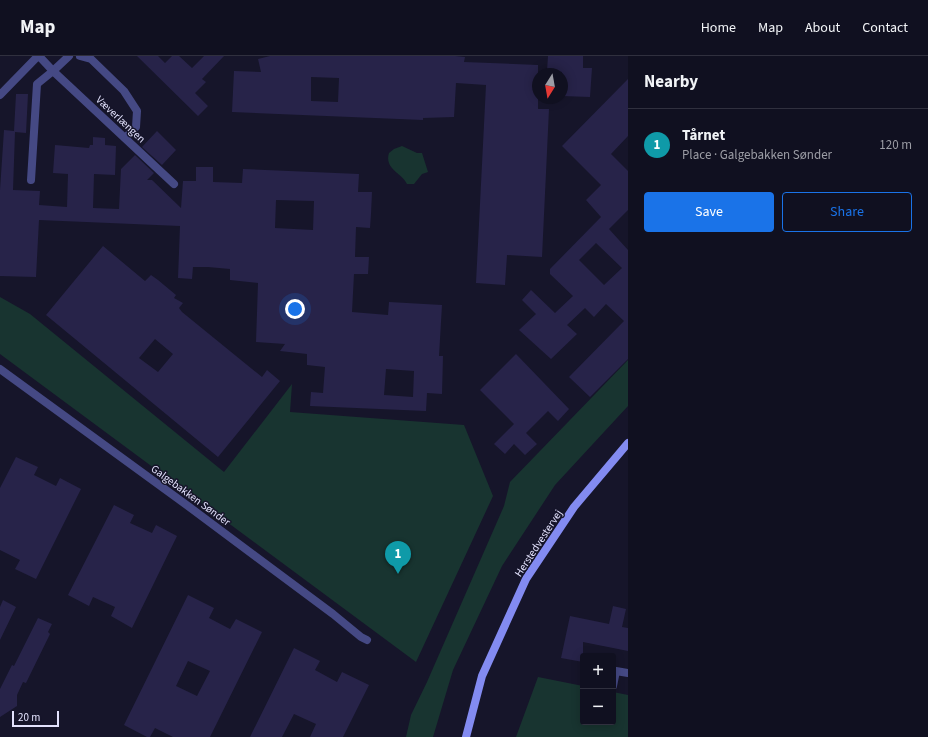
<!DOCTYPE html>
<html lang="en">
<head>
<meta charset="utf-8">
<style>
  body { margin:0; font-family:"Source Sans 3",sans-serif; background:#1e1e2d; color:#f1f3f6 }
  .controls { position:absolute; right:12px; bottom:12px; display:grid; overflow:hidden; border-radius:4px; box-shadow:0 2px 10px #0003 }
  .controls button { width:36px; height:36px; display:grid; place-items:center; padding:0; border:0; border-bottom:1px solid #30303e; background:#101020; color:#f1f3f6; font:20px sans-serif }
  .compass { position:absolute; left:532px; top:12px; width:36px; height:36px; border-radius:50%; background:#101020; box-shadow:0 2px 10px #0003; rotate:191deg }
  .scale { position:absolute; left:12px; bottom:10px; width:47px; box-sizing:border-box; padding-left:4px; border:2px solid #e2e1fc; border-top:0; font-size:11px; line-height:14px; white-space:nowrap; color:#e2e1fc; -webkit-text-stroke:3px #16152a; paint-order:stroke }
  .you { position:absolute; left:295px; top:253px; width:14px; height:14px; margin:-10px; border:3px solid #fff; border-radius:50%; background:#1a73e8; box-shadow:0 0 0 6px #1a73e833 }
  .badge { display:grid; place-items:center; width:26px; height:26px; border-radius:50%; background:#1a73e8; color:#fff; font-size:13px; font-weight:700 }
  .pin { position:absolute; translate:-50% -33px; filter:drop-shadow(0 1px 2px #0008) }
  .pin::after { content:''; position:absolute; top:21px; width:14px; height:12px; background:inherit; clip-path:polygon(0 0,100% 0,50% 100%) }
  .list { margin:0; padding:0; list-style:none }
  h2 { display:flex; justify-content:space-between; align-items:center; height:52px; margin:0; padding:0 16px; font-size:17px }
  h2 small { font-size:13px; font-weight:400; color:#9c9da5 }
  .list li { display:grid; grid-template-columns:26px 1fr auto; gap:12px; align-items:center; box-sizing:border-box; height:72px; padding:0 16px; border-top:1px solid #30303e }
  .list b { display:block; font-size:15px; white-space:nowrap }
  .list p { margin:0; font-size:13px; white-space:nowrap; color:#9c9da5 }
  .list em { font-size:13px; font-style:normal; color:#9c9da5 }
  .actions { display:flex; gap:8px; padding:12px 16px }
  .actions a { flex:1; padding:9px 0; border:1px solid #1a73e8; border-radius:4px; text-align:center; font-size:14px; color:#1a73e8 }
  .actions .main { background:#1a73e8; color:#fff }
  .map { position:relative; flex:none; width:628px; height:681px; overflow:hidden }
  header { display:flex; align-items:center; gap:24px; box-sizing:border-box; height:56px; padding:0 20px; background:#101020; border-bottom:1px solid #30303e }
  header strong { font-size:19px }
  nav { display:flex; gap:22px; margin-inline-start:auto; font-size:14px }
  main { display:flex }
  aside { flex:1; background:#101020 }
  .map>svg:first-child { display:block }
</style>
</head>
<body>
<header>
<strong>Map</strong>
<nav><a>Home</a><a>Map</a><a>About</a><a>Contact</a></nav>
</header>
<main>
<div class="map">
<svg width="628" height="681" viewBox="0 0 628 681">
  <rect width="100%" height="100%" fill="#16152a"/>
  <path fill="#183430" d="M402,90L417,97H422L428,116L422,118L414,128H407C402,117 384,113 389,97L394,93Z
    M0,241L30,258L224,416L292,328L290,356L464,369L493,440L416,606L0,298Z
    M628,304V350L555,429L502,510L453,614L433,681H406L411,659L427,626L504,450L510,426Z
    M538,621L583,630V666H613V636L628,639V681H516Z"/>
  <path fill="#272349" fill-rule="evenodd" d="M137,0H158L165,7L172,0H179L192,12L204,0H224L202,23L206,26L195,37L208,50L198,60Z
    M270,0H455L465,1L464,6L538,9V53H549L542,201L507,199L505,229L476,227L486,29L456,27L454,61L423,62V64L232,56L234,15L261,16L258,3ZM311,21L339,22L338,46L311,45Z
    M548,0H583V12H592L590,41L562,40V16L547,15Z
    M628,23V80L611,98L628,115V154L609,173L628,194V303L590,341L569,321L624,265L606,248L594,261L585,252L567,269L577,278L551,303L519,274L536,258L522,244L531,234L555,257L573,240L550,218V213L601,161L586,144L601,129L562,90ZM596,187L622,212L604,229L579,204Z
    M16,38H28L26,77L15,76L13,134L40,135L39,149L67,151L68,118L53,117L55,89L89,92L90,89H93V81L105,82V89L116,90L115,119L94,118L93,152L119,153L121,113L135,99L154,117L147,124H152L181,152L183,125H196V111H213V126L242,127L243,113L359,118L358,136H372L371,158L370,172L356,171L355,201H369L368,218H354L352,256L388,259L389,246L442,249L439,300H443L442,338L427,337L426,355L310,350L311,336L323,337L325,311L307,309V298L280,295L285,288L256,286L258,227L230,224V213L208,211H193L192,223L178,222L180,170L39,164L36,221L0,220V134L4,74L14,75ZM276,144L314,145L313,174L275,172ZM386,313L414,315L413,341L384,339Z
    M157,75L176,94L162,109L142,91Z
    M103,190L145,225L151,219L158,224L176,239L174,242L183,247L179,252L182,256L262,321L267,314L280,325L218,401L46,259ZM155,283L173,298L158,316L139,302Z
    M516,298L569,353L558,365L548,355L526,377L537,388L525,399L514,388L505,398L494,388L514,368L480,334Z
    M16,401L38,411L34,419L56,430L60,422L81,433L36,523L15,513L20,504L0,494V432Z
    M114,449L134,459L130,467L152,477L156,469L177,480L132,572L111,560L115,551L93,541L89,550L68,539Z
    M188,539L214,552L209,562L230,573L236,563L262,576L210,681H173L155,672L150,681H147L124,669ZM188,605L210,615L197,640L176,630Z
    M3,544L16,551L0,584V551Z
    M613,550L626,553L622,571L628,572V595L583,586V606L561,602L570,560L609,568Z
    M38,562L52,568L48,576L50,578L26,627L23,626L17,639V650L0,661V633L12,609L14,610Z
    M294,592L320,605L315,614L337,626L342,616L369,629L343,681H310L316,668L294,658L282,681H250Z"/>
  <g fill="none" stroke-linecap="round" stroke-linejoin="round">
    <path stroke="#454984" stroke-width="8" d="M80,0L91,3L124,35L137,55L136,71L125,82
      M53,15L69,0"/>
    <path stroke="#454984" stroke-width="8" d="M53,15L174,128
      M0,39L38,0
      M31,124L37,28L53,15L39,0
      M0,313L188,450L333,558L361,581L367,584
      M613,630L616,615L628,617"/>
    <path stroke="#838bf1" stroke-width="8" d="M466,681L482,620L526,523L574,451L628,387"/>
  </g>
  <g text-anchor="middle" stroke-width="3" stroke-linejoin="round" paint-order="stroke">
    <g font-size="11" fill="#e2e1fc" stroke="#16152a">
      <text transform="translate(121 63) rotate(43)" y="4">Væverlængen</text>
      <text transform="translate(191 439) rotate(36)" y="4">Galgebakken Sønder</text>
      <text transform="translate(538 487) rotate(-57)" y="4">Herstedvestervej</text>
    </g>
  </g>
</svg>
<div class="controls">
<button>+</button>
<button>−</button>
</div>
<svg class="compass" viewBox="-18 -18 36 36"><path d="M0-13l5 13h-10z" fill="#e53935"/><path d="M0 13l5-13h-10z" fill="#9c9da5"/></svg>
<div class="scale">20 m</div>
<div class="you"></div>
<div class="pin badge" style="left:398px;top:518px;background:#0f9aa8">1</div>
</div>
<aside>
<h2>Nearby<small></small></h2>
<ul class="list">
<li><span class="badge" style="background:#0f9aa8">1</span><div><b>Tårnet</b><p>Place · Galgebakken Sønder</p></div><em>120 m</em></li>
</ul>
<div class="actions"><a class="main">Save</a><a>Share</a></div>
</aside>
</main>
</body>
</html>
